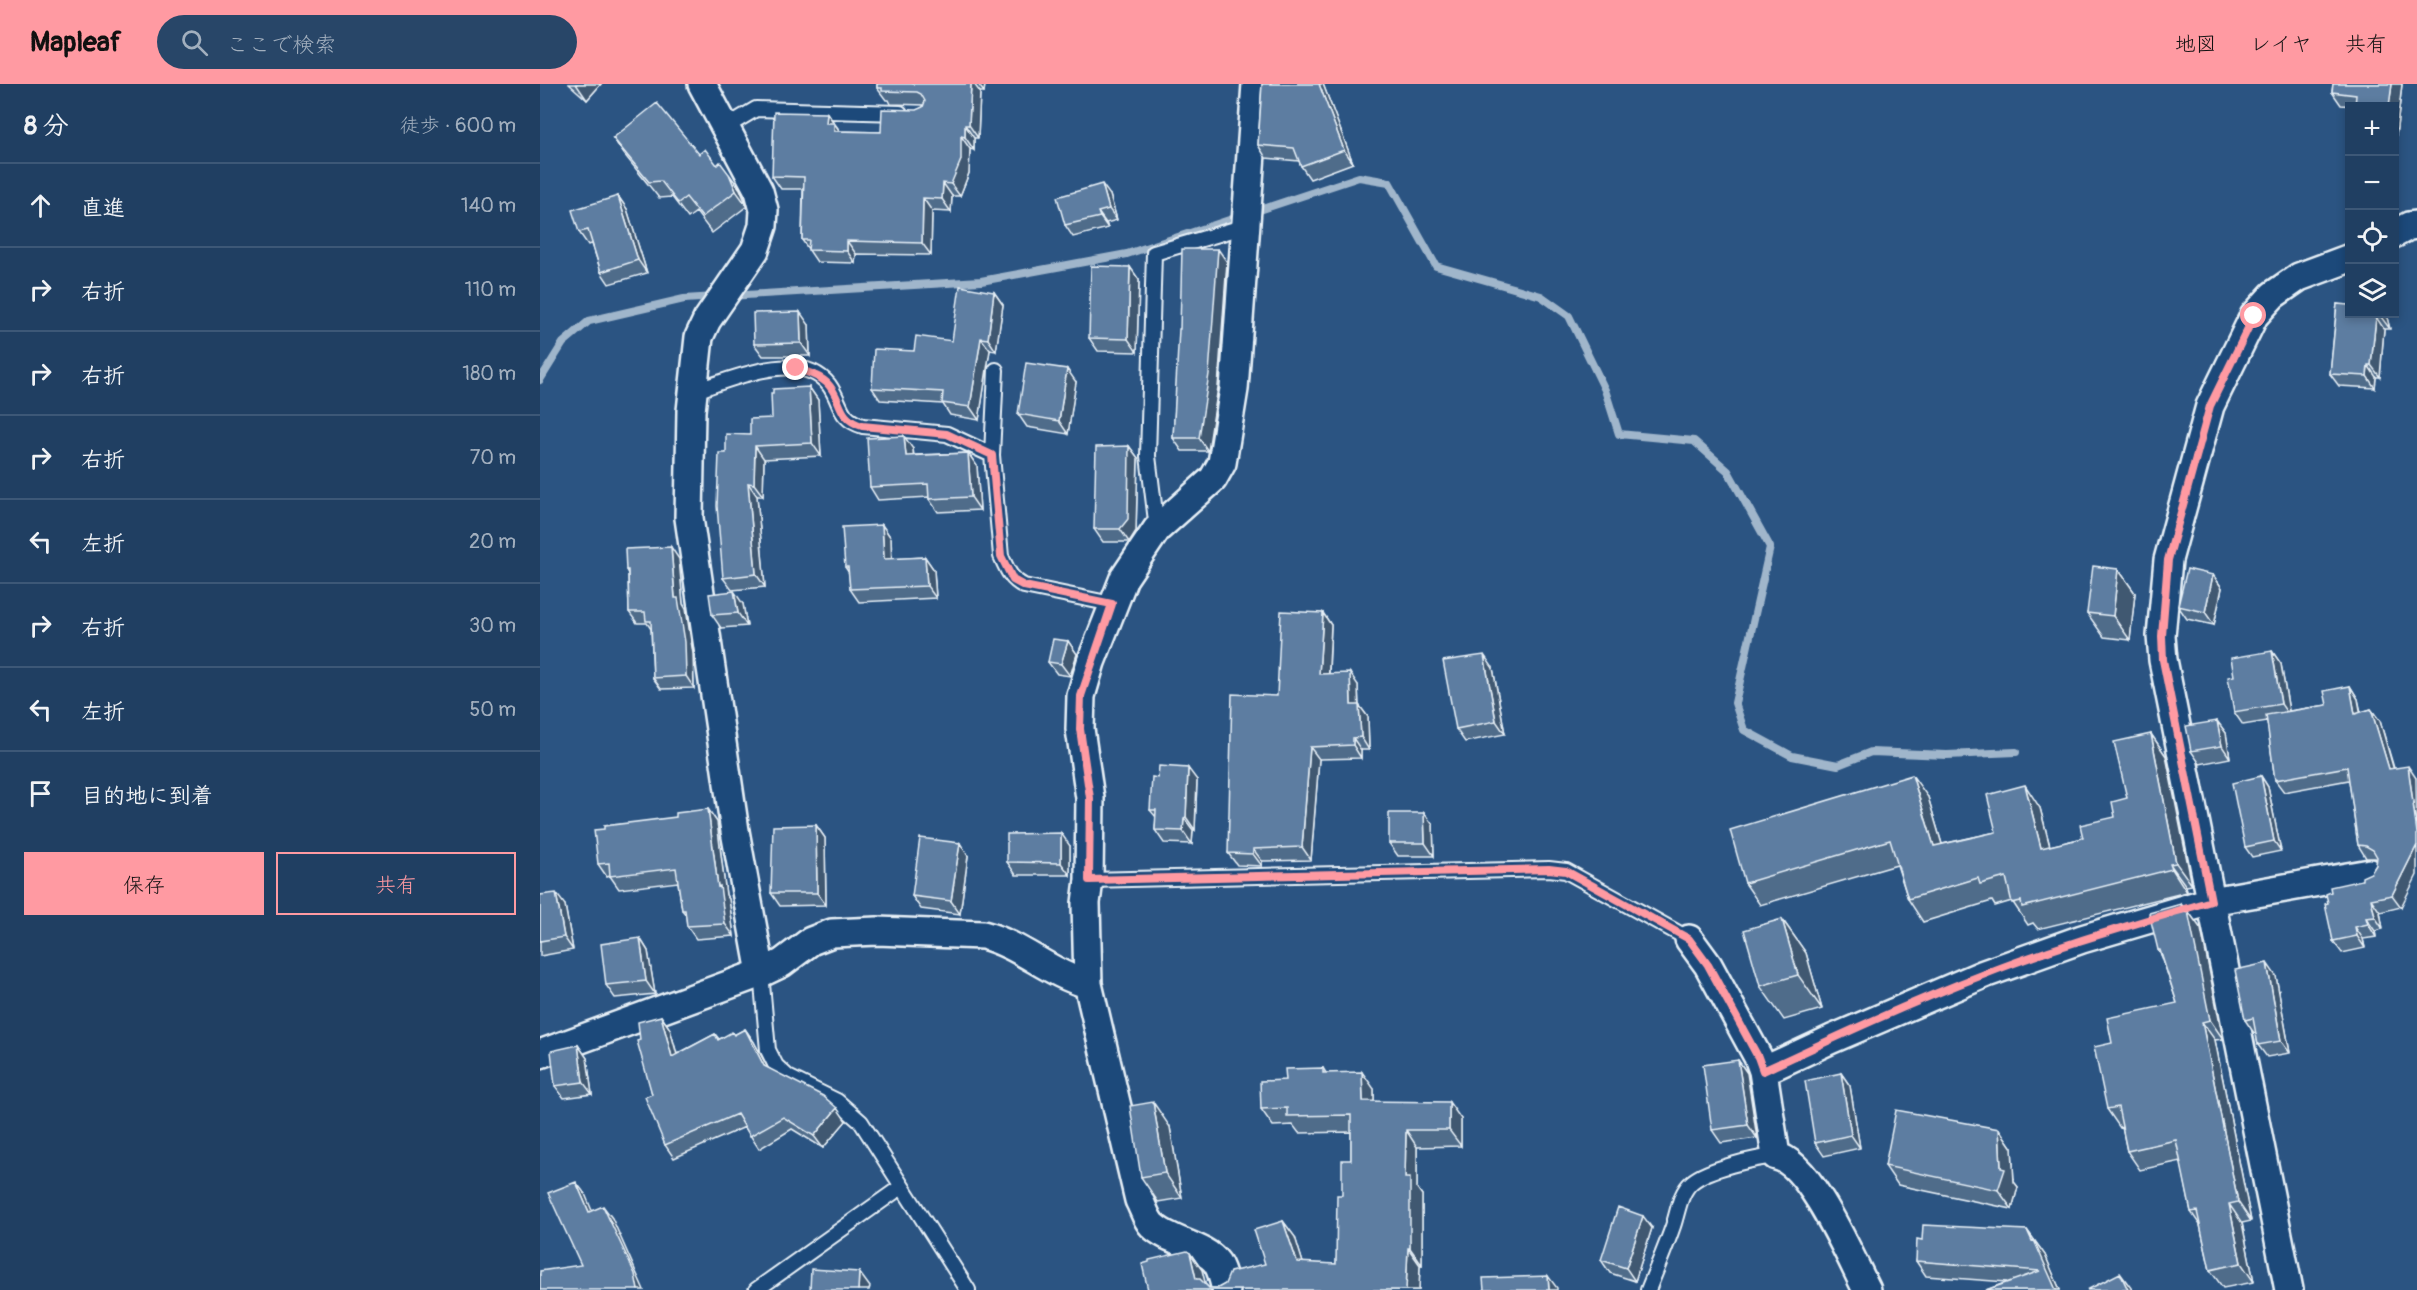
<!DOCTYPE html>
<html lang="ja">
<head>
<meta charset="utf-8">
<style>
  body { margin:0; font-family:Pangolin,"Klee One",sans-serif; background:#284668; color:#f1f3f6 }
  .controls { position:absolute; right:18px; top:18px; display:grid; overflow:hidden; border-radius:0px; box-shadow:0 3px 9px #0003 }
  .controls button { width:54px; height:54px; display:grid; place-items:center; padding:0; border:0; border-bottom:2px solid #3d5877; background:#203f62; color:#f1f3f6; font:30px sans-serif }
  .stop { position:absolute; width:18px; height:18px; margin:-14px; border:4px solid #ff9aa2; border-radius:50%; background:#fff }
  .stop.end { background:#ff9aa2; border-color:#fff; box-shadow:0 2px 6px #0008 }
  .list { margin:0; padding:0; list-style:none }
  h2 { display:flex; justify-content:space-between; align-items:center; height:78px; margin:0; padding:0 24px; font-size:26px }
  h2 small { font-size:20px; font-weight:400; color:#a2afbe }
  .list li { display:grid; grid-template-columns:39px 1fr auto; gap:18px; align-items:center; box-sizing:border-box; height:84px; padding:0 24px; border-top:2px solid #3d5877 }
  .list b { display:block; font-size:22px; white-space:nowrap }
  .list em { font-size:20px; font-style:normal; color:#a2afbe }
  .actions { display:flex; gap:12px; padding:18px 24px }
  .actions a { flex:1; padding:14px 0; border:2px solid #ff9aa2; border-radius:0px; text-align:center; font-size:21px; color:#ff9aa2 }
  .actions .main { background:#ff9aa2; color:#111 }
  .icon { flex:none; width:33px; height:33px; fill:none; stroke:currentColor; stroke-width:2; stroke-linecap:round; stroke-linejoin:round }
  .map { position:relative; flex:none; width:1877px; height:1206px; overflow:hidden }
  header { display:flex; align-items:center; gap:36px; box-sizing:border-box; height:84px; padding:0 30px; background:#ff9aa2; color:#111 }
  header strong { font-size:28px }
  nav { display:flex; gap:33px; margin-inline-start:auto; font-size:21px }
  .search { width:420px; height:54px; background:#284668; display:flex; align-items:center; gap:15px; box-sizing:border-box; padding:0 21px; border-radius:33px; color:#a2afbe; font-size:22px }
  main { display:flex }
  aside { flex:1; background:#203f62 }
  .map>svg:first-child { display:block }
</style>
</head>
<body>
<header>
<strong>Mapleaf</strong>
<div class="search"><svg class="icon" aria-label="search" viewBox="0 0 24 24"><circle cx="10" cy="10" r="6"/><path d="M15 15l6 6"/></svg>ここで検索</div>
<nav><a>地図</a><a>レイヤ</a><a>共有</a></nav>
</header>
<main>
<aside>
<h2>8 分<small>徒歩 · 600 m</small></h2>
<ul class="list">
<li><svg class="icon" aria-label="ahead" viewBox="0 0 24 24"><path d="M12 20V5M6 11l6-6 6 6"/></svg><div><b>直進</b></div><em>140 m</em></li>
<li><svg class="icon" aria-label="right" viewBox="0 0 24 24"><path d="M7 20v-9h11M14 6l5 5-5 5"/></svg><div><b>右折</b></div><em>110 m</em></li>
<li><svg class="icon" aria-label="right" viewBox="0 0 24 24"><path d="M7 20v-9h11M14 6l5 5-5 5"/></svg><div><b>右折</b></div><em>180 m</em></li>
<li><svg class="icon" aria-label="right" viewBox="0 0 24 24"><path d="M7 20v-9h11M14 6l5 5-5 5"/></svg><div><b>右折</b></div><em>70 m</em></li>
<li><svg class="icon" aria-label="left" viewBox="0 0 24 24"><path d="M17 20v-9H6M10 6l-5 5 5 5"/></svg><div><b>左折</b></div><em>20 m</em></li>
<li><svg class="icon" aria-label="right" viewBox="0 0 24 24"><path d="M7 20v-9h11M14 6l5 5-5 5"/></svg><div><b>右折</b></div><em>30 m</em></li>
<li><svg class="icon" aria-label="left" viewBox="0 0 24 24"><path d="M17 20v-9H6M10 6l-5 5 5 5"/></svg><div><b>左折</b></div><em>50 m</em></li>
<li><svg class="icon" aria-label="arrive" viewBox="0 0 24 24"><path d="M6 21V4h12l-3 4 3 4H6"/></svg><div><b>目的地に到着</b></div></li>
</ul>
<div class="actions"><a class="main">保存</a><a>共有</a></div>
</aside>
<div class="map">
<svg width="1877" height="1206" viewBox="0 0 1877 1206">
  <rect width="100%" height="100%" fill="#2b5482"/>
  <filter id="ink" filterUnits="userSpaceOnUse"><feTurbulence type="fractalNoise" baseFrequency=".0167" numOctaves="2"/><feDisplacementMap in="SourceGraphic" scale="12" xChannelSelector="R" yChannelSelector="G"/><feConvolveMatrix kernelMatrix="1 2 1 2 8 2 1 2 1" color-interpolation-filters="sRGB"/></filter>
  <g filter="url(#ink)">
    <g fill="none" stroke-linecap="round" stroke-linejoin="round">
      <path stroke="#a0b6cb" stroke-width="8" d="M189,212L441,197L587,170L819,93L849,98L896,182L1001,212L1029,232L1065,306L1079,350L1154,357L1188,387L1230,463L1195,619L1204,646L1252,672L1298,681L1331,668L1407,671L1476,668
        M0,296L23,259L49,237L144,215L176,213"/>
      <g stroke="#e8f1f8" stroke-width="18">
        <path id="service" d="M184,44L216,25L360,29
          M456,286L452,371L461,472C467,485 470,495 484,502L572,520
          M152,308C187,297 260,263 289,301C302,319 298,335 323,342L407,350L452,371
          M617,445L608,372L614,169L706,142
          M549,796L1009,785L1026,787L1149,855
          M221,889L228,966L236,982L248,993L297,1017L321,1038L428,1206
          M216,1206L361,1103
          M1108,1206C1116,1186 1125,1165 1132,1145C1138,1130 1139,1109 1152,1098C1167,1085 1215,1074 1236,1072"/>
      </g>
      <g stroke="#e8f1f8" stroke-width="32">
        <path id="minor" d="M162,0L219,107L224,126L223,142L215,166L167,236L159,253L151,327L149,434L195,747L221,889L242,879L271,857L292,849L337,847L443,851C481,861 510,890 548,900L599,1116C603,1123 606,1135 612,1141C629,1158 664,1161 677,1179C682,1187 684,1197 686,1206
          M1854,150L1869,142L1877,141
          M1149,855L1168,881L1218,973L1223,987
          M548,900L546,819L549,796L550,714L540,645L541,612L551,578L584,494L617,445L673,395L682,379L694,305L716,0
          M0,970L221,889
          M1327,1206C1311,1175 1270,1078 1236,1072L1223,987L1292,955L1444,890L1542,855L1671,817L1830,789
          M1749,1206L1623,576L1621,552L1628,476L1670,322L1714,232L1733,211L1759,193L1810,174"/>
      </g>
      <use href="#service" stroke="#1f4a7a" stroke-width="14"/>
      <use href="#minor" stroke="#1f4a7a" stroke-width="27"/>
    </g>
    <path fill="#506c8a" stroke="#e8f1f8" stroke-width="1.5" d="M29,0H61L47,16Z
      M337,0H445L444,8H440L438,54H434V66L430,65L429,89L420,112H412L411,128L392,127L391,171L316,170L315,179L277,178L262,156L263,105H241L232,92L287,29L300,47L341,48L383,23L384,21L351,20L349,16H346L337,4Z
      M722,0H783L813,79L770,95L761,82L759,77L726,74L718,61Z
      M1793,0H1862L1856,52H1854V22H1814L1801,21L1792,8Z
      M73,54L159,70L177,81L200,105L207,122L172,149L156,128L148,134L132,113L119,114L84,70Z
      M570,111L577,136L566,139L568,144L533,153L525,141Z
      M78,112L87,125L107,189L69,200L61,188L52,160L48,161L39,148Z
      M687,178L678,303L668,367H642L633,354L640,245Z
      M590,183L599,196L597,268L558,267L549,254Z
      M454,208L463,221L456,267L450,266L439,336L410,331L403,320L340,316L332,304L374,267L412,257Z
      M1797,220L1846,230L1850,245H1844L1840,293H1836L1835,304L1799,302L1790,290Z
      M269,241L270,272H223L214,260Z
      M536,298L528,350L487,343L478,330Z
      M269,303L278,316L281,372L224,375L223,412H217L225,503L192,506L183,494L186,369L232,334Z
      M589,362L598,374L596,447L589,458H563L554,445Z
      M373,365L374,371L428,369L437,382L440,426L398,428L389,415V413L338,416L330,403Z
      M342,441L351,454L352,475L385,473L394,486L396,514L319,518L310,505L309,489L305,483Z
      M139,475L143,520L146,525L153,570L154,604L121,605L113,594L111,545L107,539H97L89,528L88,490L86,486Z
      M1578,485L1595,509L1590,556L1564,553L1547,529Z
      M1673,491L1682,504L1674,541L1647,535L1638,522Z
      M203,520L207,542L181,544L172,531Z
      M783,529L791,541L789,590L818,601L819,621L828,633L829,666H821V674L779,675L771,776L722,777V782L697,781L688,769L737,612Z
      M528,557L537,570L530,592L517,590L508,578Z
      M1732,567L1741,580L1749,627L1787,621L1810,602L1818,615L1821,628L1831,625L1840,637L1854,684L1876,694L1861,823L1840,828L1843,845L1835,847L1836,853L1823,855L1825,864L1802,869L1793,857L1788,819L1791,808L1822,796L1831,789L1836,781L1837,775L1835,774H1826L1818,761L1809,696L1744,708L1735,696L1727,637L1703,641L1694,628V592Z
      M953,584L965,650L925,658L916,645Z
      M1677,637L1686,649L1690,674L1660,680L1651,667Z
      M1611,650L1626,672L1652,801L1646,802L1647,808L1498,845L1493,839L1488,841L1472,817L1455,822L1452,817L1383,838L1368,815L1357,781L1220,821L1205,799L1388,713L1402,760L1456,748L1500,724L1510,762L1543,754L1575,733L1587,714Z
      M1721,692L1728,703L1741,767L1712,773L1705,763Z
      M657,696L655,746H653L652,760L624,759L615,746L616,733L610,726Z
      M168,725L177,738L186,811L189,815L194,852L156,855L147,842L146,831L142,826L138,798L79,805L70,792L67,793L58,780L136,733Z
      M276,741L285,754L286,821L240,822L231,809Z
      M893,741L894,772H858L849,759Z
      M530,762V791H476L467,778Z
      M428,772L420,830L381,825L372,812Z
      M0,811L25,821L33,866L0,872Z
      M1641,820L1646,827H1648L1661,845L1683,955L1675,956L1711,1137L1702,1139L1714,1198L1683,1204L1670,1186L1660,1141L1651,1128L1641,1077L1600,1086L1587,1067L1582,1043L1580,1044L1567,1025L1572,959L1637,919L1622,873L1618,866Z
      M1242,835L1266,869L1282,925L1244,936L1220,902Z
      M100,854L108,867L115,910L75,914L66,901Z
      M1736,892L1750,969L1727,973L1718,961L1716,948L1714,949L1705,936Z
      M121,932L130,945L137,970L175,950L179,955L194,951L205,945L214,958L227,983L306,1037L283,1064L252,1045L219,1065L205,1043L134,1074L125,1061L112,1010L100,956Z
      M38,961L47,974L52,1010L24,1014L15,1002Z
      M1198,976L1207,989L1217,1054L1181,1059L1172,1046Z
      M783,984L786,989L834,1005V1017L921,1035V1062L877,1063V1104L882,1111V1181H880L879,1206H608L650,1169L662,1186L665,1200L669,1204H678L725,1180L743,1137L755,1153L763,1179L796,1180L802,1111L811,1076V1048L759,1049L753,1041L733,1042L721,1025L746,996Z
      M1301,989L1310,1002L1320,1064L1284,1072L1275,1059Z
      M630,1043L642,1114L618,1118L601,1093Z
      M1459,1045L1472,1064L1474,1098L1478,1103L1472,1125L1358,1101L1345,1082Z
      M1112,1144L1095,1197L1070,1189L1061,1176Z
      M1487,1146L1505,1171L1520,1206H1446L1467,1198L1386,1192L1376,1177L1382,1156Z"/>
    <path fill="#415871" stroke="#e8f1f8" stroke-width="1.5" d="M36,0H61L47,16Z
      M431,0H434L440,8L438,54L429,41Z
      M438,0H445L444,8Z
      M779,0H783L813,79L804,66Z
      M1852,0H1862L1856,52L1854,49V22H1849Z
      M287,29L303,52V60L286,39Z
      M425,41L434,54V66L425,53Z
      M421,52L430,65L429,89L420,112L411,100Z
      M189,90L200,105L207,122L196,107Z
      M403,99L412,112L411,128L402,115Z
      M562,100L570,111L577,136L569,125Z
      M78,112L87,125L107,189L98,176Z
      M383,114L392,127L391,171L382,159Z
      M558,128L566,139L568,144L560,133Z
      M307,157L316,170L315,179L307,167Z
      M678,165L687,178L678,303L668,367L659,354Z
      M590,183L599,196L597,268L588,255Z
      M454,208L463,221L456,267L448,255Z
      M260,228L269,241L270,272L261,259Z
      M1840,230H1846L1850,245L1841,233Z
      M1836,233L1844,245L1840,293L1831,281Z
      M441,254L450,266L439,336L430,323Z
      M1828,281L1836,293L1835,304L1827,292Z
      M527,285L536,298L528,350L519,337Z
      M269,303L278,316L281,372L272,359Z
      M364,352L373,365L374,384L366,372Z
      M215,362L224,375L223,412L214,400Z
      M589,362L598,374L596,447L589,458L580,445Z
      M428,369L437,382L440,426L431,413Z
      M208,399L217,412L225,503L216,490Z
      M342,441L351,454L352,488L344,475Z
      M131,463L139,475L143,520L146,525L153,570L154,604L146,592L135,514Z
      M385,473L394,486L396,514L387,502Z
      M1578,485L1595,509L1590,556L1573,532Z
      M1673,491L1682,504L1674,541L1665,528Z
      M194,507L203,520L207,542L198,529Z
      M783,529L791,541L788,603L779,590Z
      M528,557L537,570L530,592L521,580Z
      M1732,567L1741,580L1750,633L1741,620Z
      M944,571L953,584L965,650L956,637Z
      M810,589L818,601L819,634L811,621Z
      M1810,602L1818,615L1823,642L1815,630Z
      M819,621L828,633L829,666L821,653Z
      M1831,625L1840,637L1857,697L1849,685Z
      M1677,637L1686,649L1690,674L1682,662Z
      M1611,650L1626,672L1652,801L1636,779Z
      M813,654L821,666V674L813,661Z
      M770,663L779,675L771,776L762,763Z
      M1868,682L1876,694L1877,749Z
      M648,684L657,696L655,746L646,733Z
      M1372,691L1388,713L1409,784L1394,762Z
      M1721,692L1728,703L1741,767L1734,757Z
      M1485,701L1500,724L1516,786L1501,764Z
      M168,725L177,738L186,811L189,815L194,852L185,840L178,803Z
      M884,729L893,741L894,772L885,759Z
      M644,734L653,746L652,760L643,747Z
      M276,741L285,754L286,821L277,809Z
      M521,749L530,762V791L521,779Z
      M420,759L428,772L420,830L411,817Z
      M1877,761V791L1861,823L1852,811Z
      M713,765L722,777V782L713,770Z
      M1630,780L1646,802L1647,808L1632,785Z
      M16,809L25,821L33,866L24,853Z
      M1831,815L1840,828L1843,845L1835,833Z
      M1641,820L1649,832L1648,827L1661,845L1683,955L1670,936Z
      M1826,834L1835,847L1836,853L1828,840Z
      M1242,835L1266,869L1282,925L1258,891Z
      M1815,843L1823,855L1825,864L1817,852Z
      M100,854L108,867L115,910L106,897Z
      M1727,879L1736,892L1750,969L1741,957Z
      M121,932L130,945L141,986L132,973Z
      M1662,938L1675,956L1711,1137L1698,1118Z
      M205,945L214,958L233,994L224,982Z
      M38,961L47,974L52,1010L43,998Z
      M1198,976L1207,989L1217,1054L1208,1041Z
      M822,988L834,1005V1034L823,1017Z
      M1301,989L1310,1002L1320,1064L1311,1051Z
      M613,1018L630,1043L642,1114L625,1089Z
      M909,1018L921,1035V1062L909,1046Z
      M297,1024L306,1037L283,1064L274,1052Z
      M1459,1045L1472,1064L1474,1098L1478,1103L1472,1125L1458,1106L1461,1084Z
      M866,1046L877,1063V1104L882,1111V1181L870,1164L865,1094Z
      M36,1098L45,1110L58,1141L49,1128Z
      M1689,1120L1702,1139L1714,1198L1701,1179Z
      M63,1122L72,1134L104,1206H98Z
      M1103,1132L1112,1144L1095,1197L1086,1184Z
      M743,1137L755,1153L768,1195L757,1178Z
      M1487,1146L1505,1171L1520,1206H1516Z
      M868,1164L880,1181L879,1206H866Z
      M650,1169L662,1186L667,1206L656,1195Z
      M319,1188L330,1203L329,1206H318Z
      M1580,1189L1591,1204L1592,1206H1588Z
      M1008,1192L1017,1204V1206H1009Z"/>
    <path fill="#5d7da1" stroke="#e8f1f8" stroke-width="1.5" d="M337,0H431L429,41H425V53L421,52V76L411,100L403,99L402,115L383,114L382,159L307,157V167L268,166L269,156H262L264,93L232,92L234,28L287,29L286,39H294V47L341,48L342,25L376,26L383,23L385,17L381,10L377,8L342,7V4H337Z
      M722,0H779L804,66L761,82L754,64L718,61Z
      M1793,0H1852L1849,22H1815L1816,11L1792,8Z
      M117,19L159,70L165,65L177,81L180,78L189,90L196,107L162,133L146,113L138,119L121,97L109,98L73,54Z
      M562,100L569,125L558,128L560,133L525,141L517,113Z
      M78,112L98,176L61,188L48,146L39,148L32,126Z
      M642,165H678L669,290L659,354H633L639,245H640Z
      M551,182L590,183L588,255L549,254Z
      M420,202L454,208L448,255L441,254L430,323L402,319L403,308L332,304L334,265L374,267L376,252L412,257Z
      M1797,220L1809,221V230H1840L1841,233H1836L1831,281H1828L1827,292L1790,290Z
      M260,228L261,259L214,260L213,229Z
      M486,279L527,285L519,337L478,330Z
      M269,303L272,359L215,362L214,400L208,399L216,490L183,494L177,422L179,369H186V350L210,351V335L232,334L231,309H233V305Z
      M364,352L366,372L428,369L431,413L389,415L388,400L330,403L327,354Z
      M589,362L588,435L580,445H554L556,363Z
      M342,441L344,475L385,473L387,502L310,505L308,483H305L302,443Z
      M131,463L135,514H138L145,558L146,592L113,594L111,537H106L105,528H89L88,486H86L85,465Z
      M1553,482L1578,485L1573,532L1547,529Z
      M1647,485L1673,491L1665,528L1638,522Z
      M194,507L198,529L172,531L169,510Z
      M741,527L783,529L779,590L810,589L811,621H819L821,653L813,654V661L770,663L762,763L713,765V770L688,769L692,610L737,612Z
      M513,555L528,557L521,580L508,578Z
      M1732,567L1741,620L1694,628L1688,593L1694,592L1691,574Z
      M944,571L956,637L916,645L903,577Z
      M1810,602L1815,630L1831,625L1849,685L1868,682L1877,749V761L1852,811L1831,815L1835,833L1826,834L1828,840L1815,843L1817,852L1793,857L1785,820L1788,819L1786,810L1791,808L1790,803L1822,796V793L1831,789L1836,781L1837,773L1833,766L1826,762L1818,761L1807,683L1735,696L1726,631L1787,621L1784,607Z
      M1677,637L1682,662L1651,667L1646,642Z
      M1611,650L1636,779L1630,780L1632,785L1482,823L1481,817L1472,819L1466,793L1440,800L1438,794L1368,815L1350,756L1205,799L1190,746L1372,691L1394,762L1456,748L1447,711L1485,701L1501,764L1543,754L1540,741L1575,733L1572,718L1587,714L1574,658Z
      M619,682L648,684L646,733L644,734L643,747L615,746L616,726H610L612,693L618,694Z
      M1721,692L1734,757L1705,763L1692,699Z
      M168,725L178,803L180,802L185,840L147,842L145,826H142L136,784L70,792L69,779L58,780L54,746L64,745V742L136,733V729Z
      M849,729H884L885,759H849Z
      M276,741L277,809H231L233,742Z
      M521,749V779L467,778V750Z
      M380,754L420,759L411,817L372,812Z
      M16,809L24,853L0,857V811Z
      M1641,820L1642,828L1648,827L1670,936L1662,938L1698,1118L1689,1120L1701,1179L1670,1186L1657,1127L1651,1128L1636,1056L1587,1067L1578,1023L1567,1025L1554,963L1572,959L1567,934L1637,919L1620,866H1618L1609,829Z
      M1242,835L1258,891L1220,902L1204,846Z
      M100,854L106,897L66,901L61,860Z
      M1727,879L1741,957L1718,961L1713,934L1705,936L1695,886Z
      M121,932L132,973L175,950L178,956L192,948L194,951L205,945L224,982L283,1012L297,1024L274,1052L243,1033L210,1052L197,1030L125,1061L105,1013L112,1010L97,957L100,956L98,938Z
      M38,961L43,998L15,1002L11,967Z
      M1198,976L1208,1041L1172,1046L1163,981Z
      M783,984V989L822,988L823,1017L909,1018V1046H866L865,1094H870V1164H868L866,1206H608L602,1180L609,1178V1176L647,1167L650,1169L656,1195H660L669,1204H678L685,1200L690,1188L725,1180L714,1146L743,1137L757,1178L796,1180L797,1111H802V1076H811V1031L747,1032V1024L721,1025L720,997L746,996L745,985Z
      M1301,989L1311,1051L1275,1059L1265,997Z
      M613,1018L625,1089L601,1093L590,1022Z
      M1356,1026L1459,1045L1461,1084L1465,1085L1458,1106L1345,1082Z
      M36,1098L49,1128L63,1122L95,1190L98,1206H0V1187L41,1181L8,1109Z
      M1078,1123L1103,1132L1086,1184L1061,1176Z
      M1383,1141L1487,1146L1492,1157L1494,1156L1516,1206H1446L1500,1187L1376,1177L1377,1155L1382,1156Z
      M271,1185L319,1188L318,1206H270Z
      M1580,1189L1588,1206H1547Z
      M1008,1192L1009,1206H944L943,1194Z"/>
  </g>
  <g fill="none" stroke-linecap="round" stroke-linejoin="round" filter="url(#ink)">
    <path stroke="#ff9aa2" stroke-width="8" d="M256,284C266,288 279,291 287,299C303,315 296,334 322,342L407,350L452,371L461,472L473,496L484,502L572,520L541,612L540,645L550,714L549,796L1009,785L1026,787L1149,855L1168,881L1218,973L1223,987C1296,953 1369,919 1445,890C1519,861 1595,840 1671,817L1623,576L1622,552L1628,476L1670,322L1714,232"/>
  </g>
</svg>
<div class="controls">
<button>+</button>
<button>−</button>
<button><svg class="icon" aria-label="locate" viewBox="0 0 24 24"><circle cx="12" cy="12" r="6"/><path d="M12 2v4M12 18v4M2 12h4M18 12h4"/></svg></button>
<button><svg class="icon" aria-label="layers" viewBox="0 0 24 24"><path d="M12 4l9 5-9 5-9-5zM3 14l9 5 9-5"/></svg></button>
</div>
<div class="stop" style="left:1714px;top:232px"></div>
<div class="stop end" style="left:256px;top:284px"></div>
</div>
</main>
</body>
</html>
